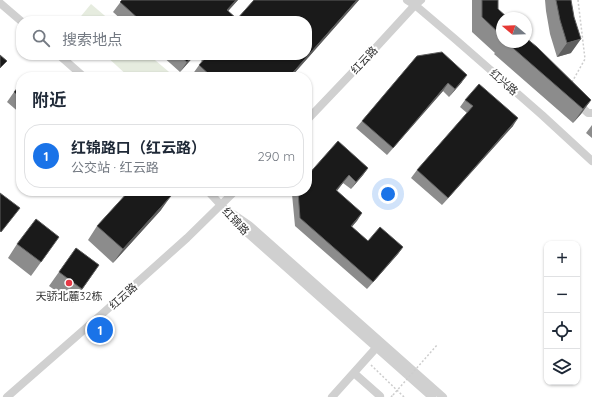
<!DOCTYPE html>
<html lang="zh">
<head>
<meta charset="utf-8">
<style>
  body { margin:0; font-family:Quicksand,"Noto Sans SC",sans-serif; background:#f6f6f7; color:#1f2937 }
  .controls { position:absolute; right:12px; bottom:12px; display:grid; overflow:hidden; border-radius:8px; box-shadow:0 1px 3px #0004 }
  .controls button { width:36px; height:36px; display:grid; place-items:center; padding:0; border:0; border-bottom:1px solid #e0e1e3; background:#fff; color:#1f2937; font:20px sans-serif }
  .compass { position:absolute; left:496px; top:12px; width:36px; height:36px; border-radius:50%; background:#fff; box-shadow:0 1px 3px #0004; rotate:289deg }
  .you { position:absolute; left:388px; top:194px; width:14px; height:14px; margin:-10px; border:3px solid #fff; border-radius:50%; background:#1a73e8; box-shadow:0 0 0 6px #1a73e833 }
  .badge { display:grid; place-items:center; width:26px; height:26px; border-radius:50%; background:#1a73e8; color:#fff; font-size:13px; font-weight:700 }
  .pin { position:absolute; translate:-50% -50%; border:2px solid #fff; box-shadow:0 1px 4px #0006 }
  .list { margin:0; padding:0; list-style:none }
  h2 { display:flex; justify-content:space-between; align-items:center; height:52px; margin:0; padding:0 16px; font-size:17px }
  h2 small { font-size:13px; font-weight:400; color:#747a83 }
  .list li { display:grid; grid-template-columns:26px 1fr auto; gap:12px; align-items:center; box-sizing:border-box; height:64px; margin:0 8px 8px; padding:0 8px; border:1px solid #e0e1e3; border-radius:16px }
  .list b { display:block; font-size:15px; white-space:nowrap }
  .list p { margin:0; font-size:13px; white-space:nowrap; color:#747a83 }
  .list em { font-size:13px; font-style:normal; color:#747a83 }
  .icon { flex:none; width:22px; height:22px; fill:none; stroke:currentColor; stroke-width:2; stroke-linecap:round; stroke-linejoin:round }
  .map { position:relative; flex:none; width:592px; height:397px; overflow:hidden }
  .search { position:absolute; background:#fff; box-shadow:0 1px 3px #0004; left:16px; top:16px; width:296px; height:44px; display:flex; align-items:center; gap:10px; box-sizing:border-box; padding:0 14px; border-radius:16px; color:#747a83; font-size:15px }
  .panel { position:absolute; background:#fff; box-shadow:0 1px 3px #0004; left:16px; top:72px; width:296px; height:124px; border-radius:16px }
  .map>svg:first-child { display:block }
</style>
</head>
<body>
<div class="map">
<svg width="592" height="397" viewBox="0 0 592 397">
  <rect width="100%" height="100%" fill="#fff"/>
  <path fill="#e6ecdf" d="M91,4L111,21H77Z
    M105,55H149L175,77H129Z"/>
  <g fill="none" stroke-linecap="round" stroke-linejoin="round">
    <path stroke="#cdcdcd" stroke-width="1.5" stroke-dasharray="2 2" stroke-linecap="butt" d="M572,82L585,59L578,0
      M371,365L404,397
      M391,397L393,395"/>
    <path stroke="#d0d0d0" stroke-width="8" d="M407,0L415,5L455,39L542,115L592,161
      M0,3L21,21
      M59,55L84,77
      M577,103L588,113H592
      M307,120L369,55L415,5L421,0
      M208,191L244,230L432,397
      M233,214L249,225L443,397
      M354,373L380,396
      M7,397L102,314L187,238L235,191
      M332,397L376,348"/>
    <path stroke="#cdcdcd" stroke-width="1.5" stroke-dasharray="2 2" stroke-linecap="butt" d="M393,395L437,345"/>
  </g>
  <path fill="#8c8c8c" d="M122,0H238L228,11L237,19L254,0H359L291,77H194L192,75L202,61L195,55H307V21H123L113,12Z
    M472,0H498V9L502,18V42H526L591,100L581,114L573,123L494,54L495,53L472,32Z
    M545,0H571V53L557,57L550,34L546,11Z
    M161,55H195L180,72Z
    M417,56L462,82L449,97L443,91L387,155L356,128L362,121Z
    M21,84V114L7,102L14,92Z
    M465,100L513,126L442,205L411,178L417,170L467,113L460,107Z
    M592,125V138L586,133Z
    M368,168L363,175L351,189L343,183L337,191L362,213L352,227L368,241L403,247L398,254L367,289L295,226L292,194L295,191H307Z
    M123,191H165L161,210L113,263L88,240L97,226L126,194Z
    M17,244L49,251L31,276L8,258Z
    M76,248L99,265L73,303L49,286Z"/>
  <path fill="#5f5f5f" d="M236,0H238L220,20L227,10Z
    M357,0H359L291,77H289Z
    M581,39L571,53L557,57L567,43Z
    M193,55H195L180,72L187,62Z
    M467,75L462,82L449,97L455,89Z
    M448,83L443,91L387,155L393,148Z
    M591,100L581,114L573,123L583,109Z
    M518,118L513,126L442,205L448,198Z
    M368,168L363,175L351,189L356,182Z
    M349,175L343,183L331,198L336,190Z
    M171,196L161,210L113,263L123,249Z
    M362,213L357,221L346,233L351,226Z
    M403,247L398,254L367,289Z"/>
  <path fill="#1a1a1a" stroke="#5f5f5f" d="M122,0H236L227,10L237,19L254,0H357L289,77H212L199,65L208,55H307V21H141L120,2Z
    M482,0H498V9L508,18H502V36L482,17Z
    M556,0H571L574,17L581,39L567,43L560,20Z
    M526,38L537,47L591,100L583,109L506,42H526Z
    M442,52L467,75L455,89L448,83L393,148L362,121L417,56Z
    M0,55L7,61L0,68Z
    M179,55H193L187,62Z
    M21,84V98L14,92Z
    M479,84L518,118L448,198L417,170L473,106L465,100Z
    M338,141L368,168L356,182L349,175L336,190L362,213L351,226L368,241L380,227L403,247L373,282L300,218L298,191H307V176Z
    M129,191H165L171,196L123,249L97,226Z
    M0,193L20,208L1,232L0,231Z
    M36,219L59,237L41,262L17,244Z
    M76,248L99,265L82,289L59,272Z"/>
  <circle fill="#e63946" stroke="#fff" stroke-width="1.5" cx="69" cy="283" r="4"/>
  <g text-anchor="middle" stroke-width="4" stroke-linejoin="round" paint-order="stroke">
    <g font-size="11" fill="#333" stroke="#fff">
      <text transform="translate(364 60) rotate(-47)" y="4">红云路</text>
      <text transform="translate(504 82) rotate(41)" y="4">红兴路</text>
      <text transform="translate(236 221) rotate(47)" y="4">红锦路</text>
      <text transform="translate(123 296) rotate(-42)" y="4">红云路</text>
    </g>
    <g font-size="11" fill="#333" stroke="#fff">
      <text x="69" y="300">天骄北麓32栋</text>
    </g>
  </g>
</svg>
<div class="controls">
<button>+</button>
<button>−</button>
<button><svg class="icon" aria-label="locate" viewBox="0 0 24 24"><circle cx="12" cy="12" r="6"/><path d="M12 2v4M12 18v4M2 12h4M18 12h4"/></svg></button>
<button><svg class="icon" aria-label="layers" viewBox="0 0 24 24"><path d="M12 4l9 5-9 5-9-5zM3 14l9 5 9-5"/></svg></button>
</div>
<svg class="compass" viewBox="-18 -18 36 36"><path d="M0-13l5 13h-10z" fill="#e53935"/><path d="M0 13l5-13h-10z" fill="#747a83"/></svg>
<div class="you"></div>
<div class="pin badge" style="left:100px;top:330px">1</div>
<div class="search"><svg class="icon" aria-label="search" viewBox="0 0 24 24"><circle cx="10" cy="10" r="6"/><path d="M15 15l6 6"/></svg>搜索地点</div>
<section class="panel">
<h2>附近<small></small></h2>
<ul class="list">
<li><span class="badge">1</span><div><b>红锦路口（红云路）</b><p>公交站 · 红云路</p></div><em>290 m</em></li>
</ul>
</section>
</div>
</body>
</html>
